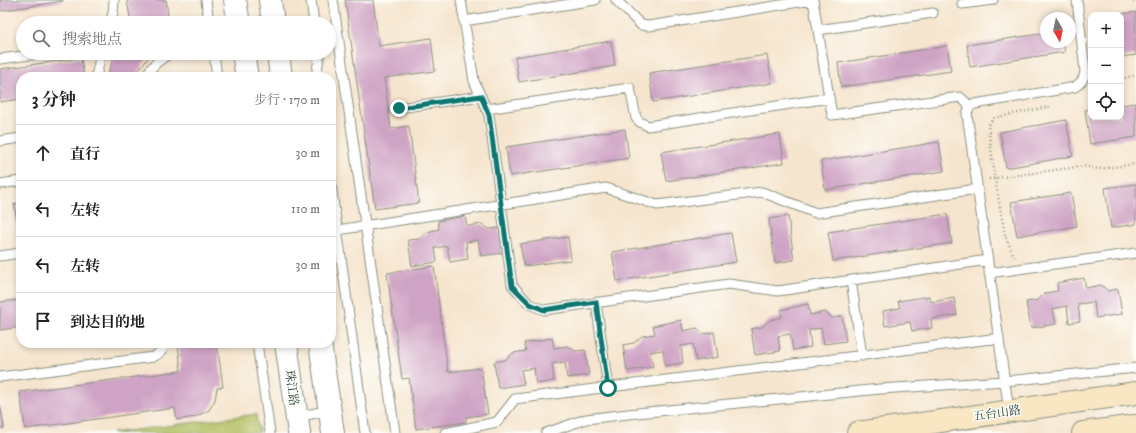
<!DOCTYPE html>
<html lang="zh">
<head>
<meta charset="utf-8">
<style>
  body { margin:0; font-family:"IM FELL DW Pica","Noto Serif SC",serif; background:#f6f6f6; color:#222 }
  .controls { position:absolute; right:12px; top:12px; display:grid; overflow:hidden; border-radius:8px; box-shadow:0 2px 6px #0003 }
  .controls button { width:36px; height:36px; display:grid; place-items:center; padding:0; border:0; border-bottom:1px solid #e0e0e0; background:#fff; color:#222; font:20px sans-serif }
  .compass { position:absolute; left:1040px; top:12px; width:36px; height:36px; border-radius:50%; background:#fff; box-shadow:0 2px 6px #0003; rotate:171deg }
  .stop { position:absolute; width:12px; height:12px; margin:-9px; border:3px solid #0f766e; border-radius:50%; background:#fff }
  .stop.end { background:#0f766e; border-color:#fff; box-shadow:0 1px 4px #0008 }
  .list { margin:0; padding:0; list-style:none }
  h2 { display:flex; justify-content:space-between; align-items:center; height:52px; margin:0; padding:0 16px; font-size:17px }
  h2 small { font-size:13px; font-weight:400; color:#767676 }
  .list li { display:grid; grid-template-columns:26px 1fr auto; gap:12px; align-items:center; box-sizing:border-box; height:56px; padding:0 16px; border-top:1px solid #e0e0e0 }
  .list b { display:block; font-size:15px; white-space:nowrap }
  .list em { font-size:13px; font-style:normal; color:#767676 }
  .icon { flex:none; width:22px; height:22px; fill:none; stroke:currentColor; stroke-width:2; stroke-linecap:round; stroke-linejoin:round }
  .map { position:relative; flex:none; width:1136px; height:433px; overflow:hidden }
  .search { position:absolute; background:#fff; box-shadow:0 2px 6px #0003; left:16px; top:16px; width:320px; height:44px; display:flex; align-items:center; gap:10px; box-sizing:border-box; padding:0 14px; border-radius:22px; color:#767676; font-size:15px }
  .panel { position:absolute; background:#fff; box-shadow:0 2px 6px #0003; left:16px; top:72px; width:320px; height:276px; border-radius:16px }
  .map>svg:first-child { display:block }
</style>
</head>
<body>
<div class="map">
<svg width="1136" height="433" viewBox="0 0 1136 433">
  <rect width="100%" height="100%" fill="#fdfcf7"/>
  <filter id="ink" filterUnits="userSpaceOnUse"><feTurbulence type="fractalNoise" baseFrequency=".025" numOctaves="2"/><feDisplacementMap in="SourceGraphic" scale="8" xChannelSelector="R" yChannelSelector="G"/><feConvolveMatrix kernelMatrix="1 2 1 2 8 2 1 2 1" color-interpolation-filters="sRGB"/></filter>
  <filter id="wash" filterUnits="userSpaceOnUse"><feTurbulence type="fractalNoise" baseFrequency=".012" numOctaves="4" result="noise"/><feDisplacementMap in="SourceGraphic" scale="16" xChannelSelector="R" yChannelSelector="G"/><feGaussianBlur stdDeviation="0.9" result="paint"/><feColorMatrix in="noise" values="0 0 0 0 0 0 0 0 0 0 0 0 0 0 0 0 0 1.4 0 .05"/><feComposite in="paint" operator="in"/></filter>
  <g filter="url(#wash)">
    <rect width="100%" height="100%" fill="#f6e5ce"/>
    <path fill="#b1be60" stroke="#687e4a" d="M256,414L259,433H112Z"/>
    <g id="blocks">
      <path fill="#cfa3c5" d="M0,0H63V1L0,11Z
        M127,0H166L169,23H131Z
        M345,0H373L379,46L431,38L435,71L384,78L391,129L409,126L419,203L375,209Z
        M1136,12V55L1121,57V14Z
        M1046,33V42H1063L1065,52L970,67L967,45Z
        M611,41L615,66L519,82L515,57Z
        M947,46L951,71L841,87L838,63Z
        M115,53H152L138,71L135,77H107Z
        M767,55L772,83L653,102L649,73Z
        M81,58L84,77H21V99L0,102V69Z
        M1136,103V137L1090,144L1085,110L1091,109V117H1121V105Z
        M1066,120L1073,156L1006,168L1000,132Z
        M625,129L629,158L510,176L506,147Z
        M780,134L784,163L666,181L661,152Z
        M939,142L944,171L825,190L821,161Z
        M1136,184V224L1111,228L1105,188Z
        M1071,193L1077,226L1017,236L1011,202Z
        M21,203V239H20L14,204Z
        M947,214L952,243L833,261L828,232Z
        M465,216L467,226L482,224L489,229L499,228L503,253L481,256L478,240L466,242L468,259L450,262L447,246L435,248L437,262L412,266L408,240L419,239L427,232L439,229L438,221Z
        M788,216L794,260L775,263L769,219Z
        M731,233L736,262L617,281L612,252Z
        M568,237L571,260L524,266L520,244Z
        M434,266L448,372L481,368L488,414L466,417V422L416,429L409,378L402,379L387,273Z
        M1084,278L1086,288L1101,285L1108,291L1118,289L1122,314L1096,318L1094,302L1078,304L1080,321L1069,323L1067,306L1053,309L1056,324L1031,328L1026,302L1038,300L1045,293L1058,291L1057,283Z
        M930,296L931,302L954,298L957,315L931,319L932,328L912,331L910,322L885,326L883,311L900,308L898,301Z
        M19,300L21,327L0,330V302Z
        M808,304L810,315L825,312L832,318L842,316L846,341L824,344L821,328L809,330L811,347L793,350L790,334L778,336L780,351L755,355L751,329L762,327L770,320L782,317L781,310Z
        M681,320L683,331L697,328L704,334L714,332L718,357L696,361L693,344L681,346L683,363L665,366L663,350L650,352L653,367L627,371L623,345L634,343L642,336L655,334L653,326Z
        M552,338L554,348L568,346L575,351L585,350L589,375L567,378L565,362L552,364L554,381L536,384L534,368L521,370L524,384L498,388L494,362L505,360L513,353L526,351L524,343Z
        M178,343H217L223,387L217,388L215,400L209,410L195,417L177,420L175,408L25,429L20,392L181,371Z
        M0,403L4,428H0Z"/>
    </g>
  </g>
  <g filter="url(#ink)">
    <use href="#blocks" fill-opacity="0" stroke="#8a9181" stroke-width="1"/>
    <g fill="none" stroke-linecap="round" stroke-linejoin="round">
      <g stroke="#8a9181" stroke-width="11">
        <path id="service" d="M206,0L209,23
          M311,0L314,23
          M333,0L395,433
          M461,0L474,81L489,115L512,285L529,304L544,310L729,284L778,291L988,260
          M616,0L641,25L649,26L812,0
          M813,0L832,115L960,97L970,106
          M962,4L993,0
          M464,21L595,0
          M110,23L113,13L114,0
          M818,30L933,13
          M214,53L217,77
          M0,59L45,53
          M96,77L101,53
          M146,77C150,67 161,58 171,53
          M316,77L319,58V53
          M399,108L481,96
          M486,109L630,88L636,118L640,122L648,126L829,98
          M0,141L21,138
          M0,184L21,181
          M331,184L365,433
          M331,231L606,188L657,205L762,192L816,213L977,189
          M0,256L21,253
          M989,273L1136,253
          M851,280L862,356
          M596,302L608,388
          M257,343L270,433
          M0,377L153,357C159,354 164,350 165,343
          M1009,411L967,114L970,106L975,104L1075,87C1082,82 1084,79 1085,71L1077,0
          M297,417L330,410
          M445,433L497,422L515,399L999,338
          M546,433L586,419L628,414L880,389L1005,381L1136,368"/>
      </g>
      <g stroke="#8a9181" stroke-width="24">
        <path id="tertiary" d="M235,0L239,23
          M270,0L273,23
          M243,53L247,77
          M278,53L281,77
          M286,343L299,433
          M320,343L333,433"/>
      </g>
      <g stroke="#8a9181" stroke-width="24">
        <path id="secondary" d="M858,433L1136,393
          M1083,433L1136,426"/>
      </g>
      <path stroke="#8a9181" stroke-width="2.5" stroke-dasharray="1 3" stroke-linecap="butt" d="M1131,0V2L1136,1
        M1121,79L1136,75
        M989,179L1084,166L1098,169L1136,164
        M1014,257L1005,235L995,179L988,125L994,118L1052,106"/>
      <use href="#service" stroke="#fff" stroke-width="9"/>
      <use href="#tertiary" stroke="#fff" stroke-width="22"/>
      <use href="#secondary" stroke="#f9e7c3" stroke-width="22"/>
    </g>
  </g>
  <g fill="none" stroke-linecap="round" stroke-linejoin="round" filter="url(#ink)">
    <path stroke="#0f766e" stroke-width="5" d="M399,108L481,96L489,115L512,286L530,304L544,310L596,302L608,388"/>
  </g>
  <g text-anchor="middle" stroke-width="3" stroke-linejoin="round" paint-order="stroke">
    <g font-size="12" fill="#1f3d34" stroke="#fdfcf7">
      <text transform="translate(292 388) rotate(82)" y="4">珠江路</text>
      <text transform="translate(997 413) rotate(-8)" y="4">五台山路</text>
    </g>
  </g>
</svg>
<div class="controls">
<button>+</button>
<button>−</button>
<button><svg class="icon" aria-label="locate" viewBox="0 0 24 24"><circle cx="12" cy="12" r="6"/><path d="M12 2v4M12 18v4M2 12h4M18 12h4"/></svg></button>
</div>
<svg class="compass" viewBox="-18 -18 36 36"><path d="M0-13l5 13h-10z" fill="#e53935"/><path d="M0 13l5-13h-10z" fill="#767676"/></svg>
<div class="stop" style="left:608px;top:388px"></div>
<div class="stop end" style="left:399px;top:108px"></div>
<div class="search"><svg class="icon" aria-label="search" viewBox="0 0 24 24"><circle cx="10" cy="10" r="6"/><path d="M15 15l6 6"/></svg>搜索地点</div>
<section class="panel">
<h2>3 分钟<small>步行 · 170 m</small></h2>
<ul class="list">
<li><svg class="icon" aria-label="ahead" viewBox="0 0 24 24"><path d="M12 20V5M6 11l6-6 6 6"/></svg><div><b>直行</b></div><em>30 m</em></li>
<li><svg class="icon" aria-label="left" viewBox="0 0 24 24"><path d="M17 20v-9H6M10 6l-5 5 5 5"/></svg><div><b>左转</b></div><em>110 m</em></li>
<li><svg class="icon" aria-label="left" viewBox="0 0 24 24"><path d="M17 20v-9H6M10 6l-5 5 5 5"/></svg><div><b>左转</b></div><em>30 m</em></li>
<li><svg class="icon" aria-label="arrive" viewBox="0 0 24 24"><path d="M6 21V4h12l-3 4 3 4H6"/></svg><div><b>到达目的地</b></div></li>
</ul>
</section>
</div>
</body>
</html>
